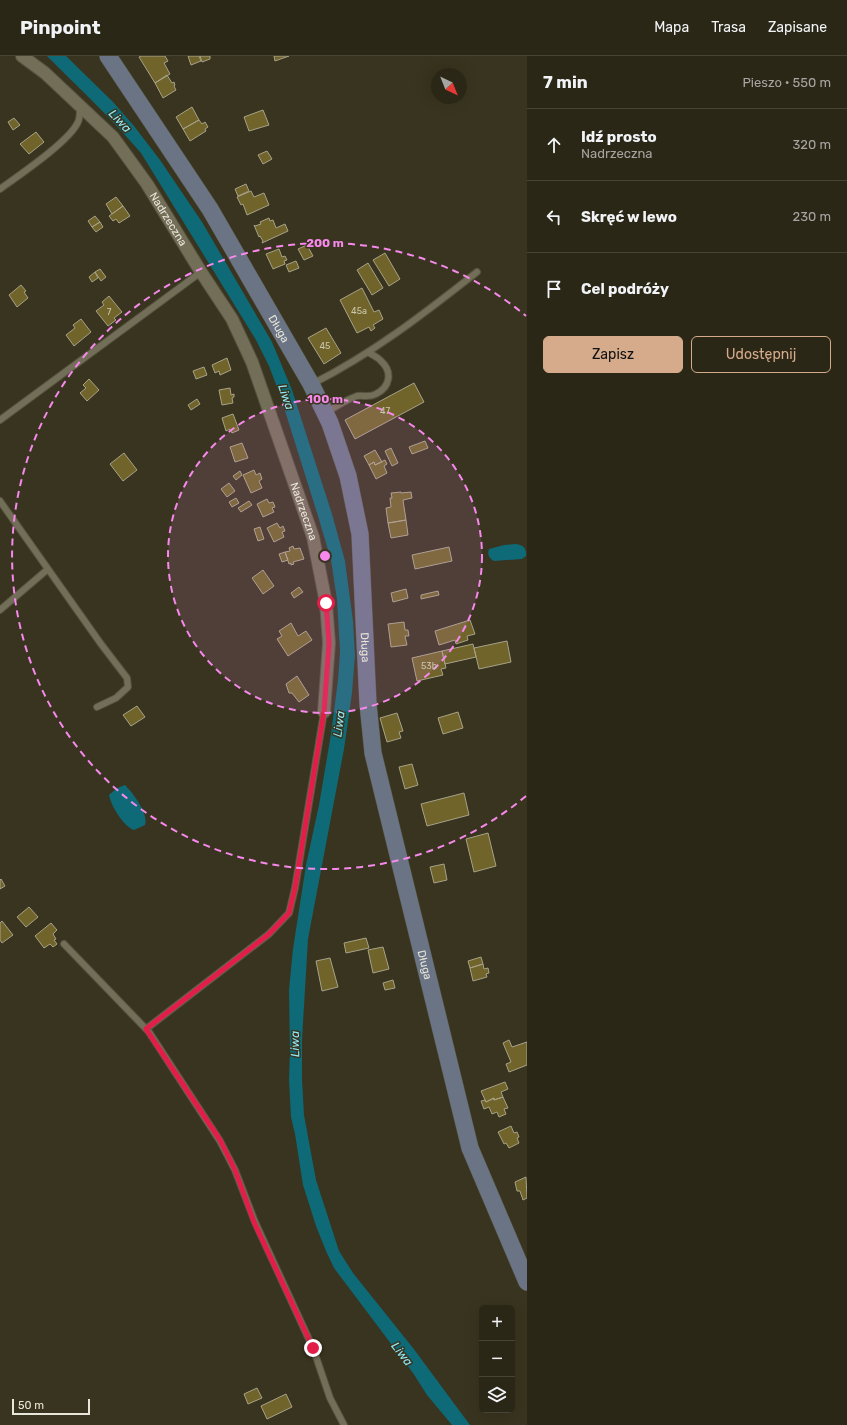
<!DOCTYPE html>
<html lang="pl">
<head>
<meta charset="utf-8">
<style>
  body { margin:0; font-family:Rubik,sans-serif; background:#332f20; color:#f1f3f6 }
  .controls { position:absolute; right:12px; bottom:12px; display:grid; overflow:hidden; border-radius:6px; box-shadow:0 4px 16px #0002 }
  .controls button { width:36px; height:36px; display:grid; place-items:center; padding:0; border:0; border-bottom:1px solid #474436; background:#2b2717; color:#f1f3f6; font:20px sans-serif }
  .compass { position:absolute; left:431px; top:12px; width:36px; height:36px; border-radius:50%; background:#2b2717; box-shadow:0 4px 16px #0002; rotate:137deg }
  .scale { position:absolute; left:12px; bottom:10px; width:78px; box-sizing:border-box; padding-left:4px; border:2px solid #e9e7da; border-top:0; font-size:11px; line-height:14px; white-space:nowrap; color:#e9e7da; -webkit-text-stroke:3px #39341f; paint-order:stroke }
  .stop { position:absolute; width:12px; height:12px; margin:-9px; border:3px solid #e11d48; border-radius:50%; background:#fff }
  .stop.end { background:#e11d48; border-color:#fff; box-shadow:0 1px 4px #0008 }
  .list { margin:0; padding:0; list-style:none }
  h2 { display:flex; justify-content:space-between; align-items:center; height:52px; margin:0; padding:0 16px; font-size:17px }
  h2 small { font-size:13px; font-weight:400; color:#a6a5a1 }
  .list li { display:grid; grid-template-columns:26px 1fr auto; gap:12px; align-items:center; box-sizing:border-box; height:72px; padding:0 16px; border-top:1px solid #474436 }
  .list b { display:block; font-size:15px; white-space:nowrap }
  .list p { margin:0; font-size:13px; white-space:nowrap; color:#a6a5a1 }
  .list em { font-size:13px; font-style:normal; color:#a6a5a1 }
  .actions { display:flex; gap:8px; padding:12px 16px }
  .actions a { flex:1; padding:9px 0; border:1px solid #d6ab8b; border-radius:6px; text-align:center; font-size:14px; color:#d6ab8b }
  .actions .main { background:#d6ab8b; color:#111 }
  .icon { flex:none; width:22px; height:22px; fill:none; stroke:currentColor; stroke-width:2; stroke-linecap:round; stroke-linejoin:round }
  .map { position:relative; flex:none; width:527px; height:1369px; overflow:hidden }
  header { display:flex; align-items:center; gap:24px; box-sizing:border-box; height:56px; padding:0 20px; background:#2b2717; border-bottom:1px solid #474436 }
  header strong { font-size:19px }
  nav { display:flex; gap:22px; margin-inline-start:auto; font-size:14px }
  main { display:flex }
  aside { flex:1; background:#2b2717 }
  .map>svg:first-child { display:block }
</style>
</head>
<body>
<header>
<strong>Pinpoint</strong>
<nav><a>Mapa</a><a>Trasa</a><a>Zapisane</a></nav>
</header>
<main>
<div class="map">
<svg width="527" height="1369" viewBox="0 0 527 1369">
  <rect width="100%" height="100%" fill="#39341f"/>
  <path fill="#0e6a76" d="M47,0H66L113,46L134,70L160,104L202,166L272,286L292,334L332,458L345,505L353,565L355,599L352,637L344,693L308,883L302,984V1023L304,1059L316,1124L339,1195L353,1217L413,1292L470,1369H452L427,1339L413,1317L334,1212L326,1195L316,1170L303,1129L295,1078L291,1061L289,1024L290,995L289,934L293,893L306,809L319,749L331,678L338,624L340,595L337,544L331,504L318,460L280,339L269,310L256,284L141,97C112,63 79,32 47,0Z
    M516,488C523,489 527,492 526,500L522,503L494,505C489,503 487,498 489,493L504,489Z
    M125,729C133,737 149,758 145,769L134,774C124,771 111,750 109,739L117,732Z"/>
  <path fill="#70642a" stroke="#a7a289" d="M141,0H165L168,5L164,7L170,18L155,27L139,1Z
    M188,0H199L201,5L191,9Z
    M200,0H210V3L202,6Z
    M274,0H289L275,5Z
    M167,19L172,27L174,26L175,29L174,30L176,34L163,42L155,27Z
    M192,51L199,64L183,73L176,61Z
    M263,54L269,69L249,75L244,61Z
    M14,62L20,69L13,74L8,66Z
    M199,64L202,68L205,66L208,71L205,73L206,75L190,85L183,73Z
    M36,76L44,86L29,98L20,88Z
    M267,95L272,103L263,108L258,99Z
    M246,128L249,135L238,140L235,133Z
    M251,135L254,141L264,137L269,149L247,159L243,148L241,149L237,141Z
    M116,141L123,150L112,158L106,148Z
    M123,150L130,160L119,167L116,163L113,165L109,160Z
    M95,160L100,166L92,171L88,165Z
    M269,162L270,165L273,164L276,172L285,168L288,175L262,187L263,185L260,180L259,181L254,169L255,170L261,168L260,166Z
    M100,166L103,171L96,176L92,171Z
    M307,189L313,200L304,204L298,193Z
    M279,193L282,201L285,200L287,204L284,205L285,208L273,213L266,198Z
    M385,197L400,223L389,230L373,204Z
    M296,205L299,212L289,216L286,209Z
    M368,207L383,232L372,239L357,214Z
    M100,213L106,221L101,225L95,216Z
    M95,216L98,222L92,226L89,221Z
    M21,229L26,235L24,236L28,242L17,251L9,239Z
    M362,232L374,256L379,254L383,263L373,269L375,272L371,275L369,271L357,277L340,244Z
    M109,240L122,256L114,262L116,264L108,270L96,255L104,249L102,246Z
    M81,263L91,276L74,290L66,279L75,272L73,269Z
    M326,272L341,297L324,308L308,282Z
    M227,302L231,314L220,319L219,315L215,317L212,309Z
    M204,311L207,319L196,323L193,315Z
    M89,323L99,334L87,345L80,337L86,332L83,329Z
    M414,327L424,346L355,383L345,364Z
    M230,332L231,339L234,338V341L232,342L233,347L222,349L219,334Z
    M197,343L200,348L191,354L188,349Z
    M233,358L239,374L232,377L230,373L226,375L222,362Z
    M425,385L428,392L412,398L409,391Z
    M242,387L248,402L235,406L230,391Z
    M391,392L398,407L392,410L385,395Z
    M375,394L382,406L375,409L374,406L369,409L364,400Z
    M124,397L137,414L123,425L110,408Z
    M385,404L387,408L384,410L387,417L376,423L369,409L374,406L375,409Z
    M254,414L256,419L260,417L262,423L259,425L262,432L251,437L243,419Z
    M240,415L242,419L236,424L233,420Z
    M229,427L235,435L227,441L221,433Z
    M401,436V437L411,436L412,442L403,444L406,464L388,467L386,452L391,451L390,442H392L391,437Z
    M236,442L239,447L232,451L229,446Z
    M267,443L269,447L273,446L275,451L272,452L274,456L263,461L257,448Z
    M249,445L252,449L241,456L238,452Z
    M406,464L408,479L391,482L388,467Z
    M277,467L280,472L283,470L285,475L282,476L284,481L274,486L267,472Z
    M260,471L264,483L258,485L254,473Z
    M293,490L294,493L300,492L304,503L293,506L294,508L291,509V507L289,508L285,496L290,495L289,492Z
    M449,491L452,505L415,513L412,499Z
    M285,496L288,504L282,506L279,498Z
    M263,514L274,530L263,538L252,522Z
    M299,531L303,536L294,542L291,537Z
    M406,533L408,542L393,546L391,537Z
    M438,535L439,539L421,543V539Z
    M470,564L475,578L467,580L468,584L456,588L455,584L439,589L435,575Z
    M404,566L405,574H408L409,580H405L407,589L391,591L388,568Z
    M291,567L298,580L306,575L312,584L288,600L277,583L282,580L279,575Z
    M507,585L511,606L479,613L474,592Z
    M473,588L476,601L445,608L442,595Z
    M442,595L446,612L441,613L443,619L417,625L412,602Z
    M297,620L309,639L299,646L292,637H289L286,628Z
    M137,650L145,661L131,670L123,659Z
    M458,656L463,672L443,678L438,662Z
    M397,657L403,675L399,676L401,682L387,686L380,662Z
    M412,708L418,729L405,733L399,711Z
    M464,737L469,759L427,770L421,748Z
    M488,777L496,810L474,816L466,783Z
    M444,808L447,824L434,827L430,811Z
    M1,823L5,830L0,833V824Z
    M29,851L38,861L26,871L17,861Z
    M2,865L13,879L2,887L0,884V867Z
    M51,867L57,874L53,878L56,883L54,884L57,888L53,891L50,888L44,892L35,880Z
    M366,882L369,892L346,897L344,887Z
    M383,891L389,913L373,917L368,894Z
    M481,901L483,908L470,912L468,905Z
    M330,902L338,931L322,935L316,905Z
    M483,908L484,913L488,912L489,917L486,918L487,921L473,925L470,912Z
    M393,924L395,932L385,934L383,927Z
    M509,984L512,991L527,986V1009L509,1016L506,1008L511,1006L503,987Z
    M505,1026L508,1033L501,1036L503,1041L494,1044V1042L486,1046L481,1035Z
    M503,1041L508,1052L504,1053L506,1058L499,1061L497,1056L492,1058L489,1051L484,1053L481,1045L485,1044L486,1046L494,1042V1044Z
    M511,1070L514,1077L517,1076L519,1081L517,1082L519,1087L509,1092L506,1087L504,1088L498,1076Z
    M526,1121L527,1142L523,1144L520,1135H517L515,1126Z
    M257,1332L262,1342L248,1348L244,1338Z
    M286,1338L292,1351L267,1363L261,1350Z"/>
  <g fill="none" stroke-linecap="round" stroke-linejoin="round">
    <g stroke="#54513e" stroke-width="8">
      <path id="lane" d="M0,133C18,120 70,85 78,66C80,62 80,56 80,51
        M312,328C372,298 425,257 477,216
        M326,356C336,351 347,343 357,340C364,339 369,342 376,338C390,331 393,316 381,305C378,301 372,299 368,296
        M0,364L201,216
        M0,445L48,513L0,554
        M48,513L101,588L127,622L128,631L116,642L97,651
        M64,888L149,976L220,1085L235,1114L255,1166L313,1292L330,1342L344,1369
        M146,973L269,878L289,857L295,832L324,656"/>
    </g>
    <g stroke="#54513e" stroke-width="14">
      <g id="street">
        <path id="s1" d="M22,0L45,17L113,81L147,128L201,216L232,263L252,306L313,481L326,547L329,587L324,656"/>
      </g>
    </g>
    <g stroke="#54513e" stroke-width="18">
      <g id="secondary">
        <path id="s2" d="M108,0L210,153L311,328L330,367L348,420L360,478L368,648L373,697L470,1092L527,1226"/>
      </g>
    </g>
    <use href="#lane" stroke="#736e57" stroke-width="6"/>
    <use href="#street" stroke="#736e57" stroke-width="12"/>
    <use href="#secondary" stroke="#6a7485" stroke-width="17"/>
  </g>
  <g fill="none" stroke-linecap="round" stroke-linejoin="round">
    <path stroke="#e11d48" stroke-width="5" d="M313,1292L254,1166L235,1114L220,1084L146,973L269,878L289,857L295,832L324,656L329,587L326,547"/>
  </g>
  <circle cx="325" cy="500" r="157" fill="#f788ec" fill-opacity=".12"/>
  <g fill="none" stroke="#f788ec" stroke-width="2" stroke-dasharray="7 5">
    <circle cx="325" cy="500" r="157"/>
    <path d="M526 740A313 313 0 1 1 526 260"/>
  </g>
  <g text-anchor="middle" stroke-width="3" stroke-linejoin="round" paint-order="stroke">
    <g font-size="9" fill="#cbc6ae">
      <text x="359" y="258">45a</text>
      <text x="109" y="259">7</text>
      <text x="325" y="293">45</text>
      <text x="385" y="358">47</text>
      <text x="429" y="613">53b</text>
    </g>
    <g font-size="11" fill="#e9e7da" stroke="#39341f">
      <text dy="4" stroke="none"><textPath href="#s1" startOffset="221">Nadrzeczna</textPath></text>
      <text dy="4" stroke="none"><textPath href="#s2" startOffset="322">Długa</textPath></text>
      <text dy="4" stroke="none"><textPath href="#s1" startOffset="545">Nadrzeczna</textPath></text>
      <text dy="4" stroke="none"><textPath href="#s2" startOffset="658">Długa</textPath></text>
      <text dy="4" stroke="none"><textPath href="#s2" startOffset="982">Długa</textPath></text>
    </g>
    <g font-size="12" font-style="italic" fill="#91eaf9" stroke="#39341f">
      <text transform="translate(120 65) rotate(46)" y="4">Liwa</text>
      <text transform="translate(286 341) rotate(71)" y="4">Liwa</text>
      <text transform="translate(339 668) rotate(-82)" y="4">Liwa</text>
      <text transform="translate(295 988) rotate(-91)" y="4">Liwa</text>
      <text transform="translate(402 1298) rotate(52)" y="4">Liwa</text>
    </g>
  </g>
  <circle cx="325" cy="500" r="6" fill="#f788ec" stroke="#39341f" stroke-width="2"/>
  <g font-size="12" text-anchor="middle" font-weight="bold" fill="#f788ec" stroke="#39341f" stroke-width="3" stroke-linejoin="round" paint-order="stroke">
    <text x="325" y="191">200 m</text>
    <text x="325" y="347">100 m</text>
  </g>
</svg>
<div class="controls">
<button>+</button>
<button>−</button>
<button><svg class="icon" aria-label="layers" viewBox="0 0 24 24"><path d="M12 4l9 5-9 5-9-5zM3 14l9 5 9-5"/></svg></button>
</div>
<svg class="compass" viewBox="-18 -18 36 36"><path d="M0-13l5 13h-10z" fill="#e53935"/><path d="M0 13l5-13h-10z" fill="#a6a5a1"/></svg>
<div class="scale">50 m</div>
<div class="stop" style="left:326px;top:547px"></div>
<div class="stop end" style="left:313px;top:1292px"></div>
</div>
<aside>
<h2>7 min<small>Pieszo · 550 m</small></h2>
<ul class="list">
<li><svg class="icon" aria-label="ahead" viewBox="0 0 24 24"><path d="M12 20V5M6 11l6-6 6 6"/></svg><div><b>Idź prosto</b><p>Nadrzeczna</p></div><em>320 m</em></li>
<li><svg class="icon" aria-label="left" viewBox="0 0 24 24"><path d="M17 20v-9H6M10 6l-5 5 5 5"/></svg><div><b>Skręć w lewo</b></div><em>230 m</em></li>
<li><svg class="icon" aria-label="arrive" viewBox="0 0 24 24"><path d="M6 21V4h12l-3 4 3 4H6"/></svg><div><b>Cel podróży</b></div></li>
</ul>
<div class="actions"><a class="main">Zapisz</a><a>Udostępnij</a></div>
</aside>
</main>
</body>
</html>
